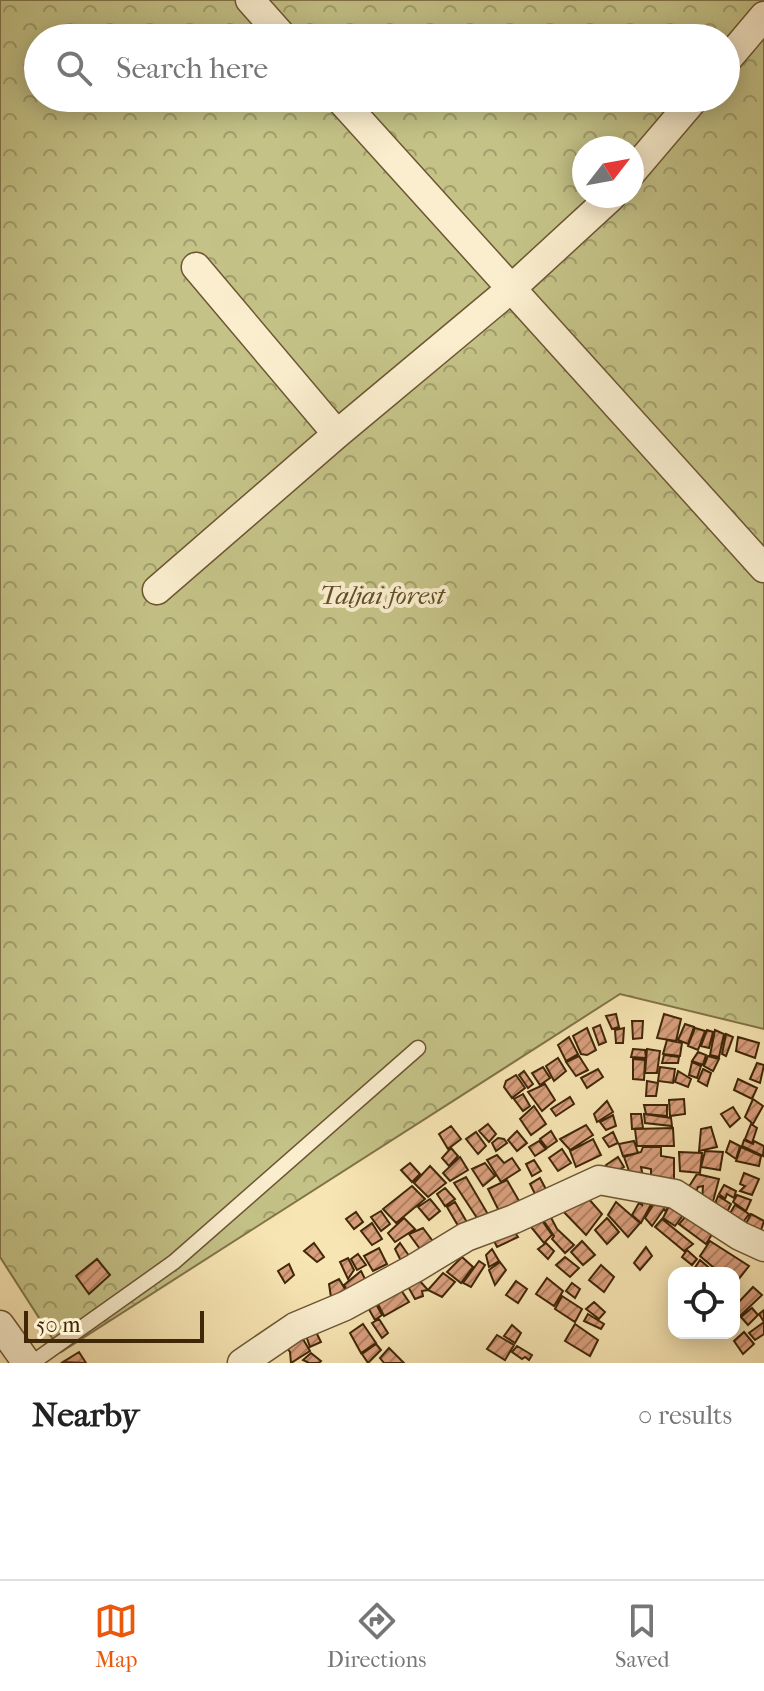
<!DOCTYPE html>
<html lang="en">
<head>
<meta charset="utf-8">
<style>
  body { margin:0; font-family:"IM FELL French Canon",serif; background:#f6f6f6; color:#222 }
  .controls { position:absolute; right:24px; bottom:24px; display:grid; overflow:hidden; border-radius:16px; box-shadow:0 4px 20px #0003 }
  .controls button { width:72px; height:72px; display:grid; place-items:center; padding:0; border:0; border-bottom:2px solid #e0e0e0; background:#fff; color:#222; font:40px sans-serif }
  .compass { position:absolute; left:572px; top:136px; width:72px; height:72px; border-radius:50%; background:#fff; box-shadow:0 4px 20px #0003; rotate:59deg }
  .scale { position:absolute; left:24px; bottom:20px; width:180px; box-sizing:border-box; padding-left:8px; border:4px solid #402708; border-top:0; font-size:22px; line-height:28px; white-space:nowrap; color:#402708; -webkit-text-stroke:6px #faeece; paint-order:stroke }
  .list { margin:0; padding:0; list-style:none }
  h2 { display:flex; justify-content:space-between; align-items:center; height:104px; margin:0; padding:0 32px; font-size:34px }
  h2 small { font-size:26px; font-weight:400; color:#767676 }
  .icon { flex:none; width:44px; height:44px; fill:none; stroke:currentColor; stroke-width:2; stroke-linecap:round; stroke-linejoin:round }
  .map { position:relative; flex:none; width:764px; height:1363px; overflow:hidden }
  .search { position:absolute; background:#fff; box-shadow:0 4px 20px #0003; left:24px; right:24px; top:24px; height:88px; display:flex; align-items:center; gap:20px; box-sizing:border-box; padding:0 28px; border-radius:44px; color:#767676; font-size:30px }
  .sheet { height:216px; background:#fff }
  nav { display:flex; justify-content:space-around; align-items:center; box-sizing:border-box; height:112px; border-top:2px solid #e0e0e0; background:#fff; font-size:22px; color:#767676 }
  nav a { display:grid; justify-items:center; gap:4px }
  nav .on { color:#ea580c }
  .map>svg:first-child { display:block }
</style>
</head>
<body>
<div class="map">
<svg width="764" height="1363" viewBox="0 0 764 1363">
  <defs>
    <pattern id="forest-crowns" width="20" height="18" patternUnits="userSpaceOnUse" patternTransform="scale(2)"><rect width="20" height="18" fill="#c4c287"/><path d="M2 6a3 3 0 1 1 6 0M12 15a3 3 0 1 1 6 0" fill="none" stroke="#a19e6c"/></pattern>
    <pattern id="building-hatch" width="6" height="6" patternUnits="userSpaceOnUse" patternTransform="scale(2)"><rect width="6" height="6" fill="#da9f7d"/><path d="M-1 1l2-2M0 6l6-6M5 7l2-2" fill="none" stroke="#b28264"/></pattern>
  </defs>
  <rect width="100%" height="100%" fill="#f7e5b3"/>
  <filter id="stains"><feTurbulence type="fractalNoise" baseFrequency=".0025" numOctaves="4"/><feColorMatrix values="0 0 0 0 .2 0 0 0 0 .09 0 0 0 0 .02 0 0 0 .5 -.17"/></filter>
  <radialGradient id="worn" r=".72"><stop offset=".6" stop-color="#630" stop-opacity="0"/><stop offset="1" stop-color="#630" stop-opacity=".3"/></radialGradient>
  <path fill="url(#forest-crowns)" stroke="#827448" stroke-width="2" fill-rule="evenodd" d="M0,0H764V1029L620,994L61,1352L0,1257ZM38,38H726V98H38ZM584,148H632V196H584Z"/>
  <path fill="url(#building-hatch)" stroke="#402708" stroke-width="2" d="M616,1014L619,1027L612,1029L606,1016Z
    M664,1014L681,1019L676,1041L657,1038Z
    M632,1021H643L642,1038L633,1039Z
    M685,1024L694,1027L688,1044L678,1040Z
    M600,1025L606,1042L599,1045L593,1028Z
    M587,1028L596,1050L587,1055L581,1054L573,1036Z
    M624,1028L623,1043H616L615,1030Z
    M695,1028L705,1031L698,1050L688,1046Z
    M707,1030L713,1032L709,1048L701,1046Z
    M715,1030L724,1034L719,1057L710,1055Z
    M726,1034L733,1037L726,1056L722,1054Z
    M569,1037L578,1054L566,1061L558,1045Z
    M738,1037L759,1043L755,1058L736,1051Z
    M667,1040L682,1043L680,1056L663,1054Z
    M633,1049L645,1050L646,1058L631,1057Z
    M647,1049L660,1051L657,1073H645Z
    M698,1052L706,1055L703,1065L692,1061Z
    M664,1055L679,1057L678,1063H662Z
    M579,1056L588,1070L576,1076L566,1062Z
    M708,1056L719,1059L713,1071L704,1066Z
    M558,1058L566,1071L554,1081L546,1066Z
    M633,1059L645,1060L644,1080L633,1079Z
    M692,1062L701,1066L697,1078L689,1075Z
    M757,1063L764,1065L760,1083L750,1079Z
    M543,1067L550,1078L540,1085L532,1073Z
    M660,1067L675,1069L673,1083L658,1081Z
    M598,1069L603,1077L587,1088L581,1078Z
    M703,1069L711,1073L707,1086L698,1081Z
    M524,1071L533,1084L528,1088L519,1075Z
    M678,1071L691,1079L688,1087L675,1082Z
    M516,1075L525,1088L512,1098L504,1087L506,1081Z
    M738,1079L757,1088L752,1099L734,1090Z
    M647,1081L658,1083L656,1096H646Z
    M545,1084L555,1100L542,1111L528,1092Z
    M523,1094L530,1106L523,1111L514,1099Z
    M570,1097L574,1104L556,1116L551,1109Z
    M684,1099L685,1114L670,1116L669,1100Z
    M753,1099L763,1106L753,1124L745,1117Z
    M607,1101L613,1112L597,1122L594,1114Z
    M644,1105H667V1116L646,1114Z
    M534,1106L546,1124L531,1135L520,1119Z
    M733,1107L740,1118L730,1127L721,1114Z
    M631,1114H641L643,1128L632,1129Z
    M644,1114L671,1118L672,1126L645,1123Z
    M613,1115L616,1126L606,1130L600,1122Z
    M488,1124L496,1134L489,1142L479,1131Z
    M751,1124L757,1128L752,1143L745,1139Z
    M586,1125L593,1135L570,1150L560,1139Z
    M451,1126L461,1139L448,1149L439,1134Z
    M711,1127L717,1147L699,1151L701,1129Z
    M673,1128L674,1146H637L635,1129Z
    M517,1131L527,1143L517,1151L508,1140Z
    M551,1131L557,1141L547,1148L540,1139Z
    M476,1132L486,1146L478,1154L466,1139Z
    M613,1132L618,1143L609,1147L603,1138Z
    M498,1138L504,1139L507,1143L496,1151L492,1143Z
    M593,1139L601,1155L576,1167L570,1151Z
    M744,1140L753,1144L754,1141L764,1146L763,1156L742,1146Z
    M539,1141L546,1149L535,1156L529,1147Z
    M634,1141L638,1153L623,1156L619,1144Z
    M730,1141L740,1146L736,1159L726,1152Z
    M643,1147H661V1156L674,1158V1187L651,1179V1169L641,1167L644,1181L633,1182L624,1157L641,1152Z
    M741,1147L761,1156L759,1166L736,1161Z
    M451,1148L458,1156L449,1166L442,1158Z
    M562,1149L571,1163L558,1171L549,1158Z
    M705,1151L723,1152L720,1170L701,1167Z
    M679,1152L702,1153L700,1173L680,1171Z
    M497,1155L504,1163L512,1158L520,1170L501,1182L487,1160Z
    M460,1157L468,1170L450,1181L443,1173Z
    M618,1157L624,1167L612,1175L606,1165Z
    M534,1160L541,1171L532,1176L526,1164Z
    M410,1163L420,1174L412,1182L401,1170Z
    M485,1163L495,1176L483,1186L472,1169Z
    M430,1166L446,1183L428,1197L414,1183Z
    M744,1173L759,1179L752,1195L740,1191L745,1186L740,1184Z
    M697,1174L719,1179L711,1209L702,1201L703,1186L698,1187L695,1195L688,1188Z
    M466,1177L489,1216L479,1221L454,1183Z
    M540,1178L549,1195L539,1202L530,1184Z
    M507,1180L522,1206L502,1217L488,1189Z
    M724,1185L736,1191L734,1198L727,1194L725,1199L719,1194Z
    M412,1186L425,1199L396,1223L383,1209Z
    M445,1188L455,1199L445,1206L437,1194Z
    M581,1190L602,1214L586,1235L560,1208Z
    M642,1192L656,1195L641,1223L632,1215L639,1203L642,1205Z
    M659,1195L669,1202L666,1212L664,1209L652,1226L645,1218Z
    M737,1195L751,1200L746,1211L733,1202Z
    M674,1196L689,1207L675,1226L663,1218Z
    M718,1196L731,1204L723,1220L712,1212Z
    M430,1199L440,1211L429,1220L418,1207Z
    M455,1202L468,1224L460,1229L447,1207Z
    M616,1202L640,1223L628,1237L608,1215Z
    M735,1205L749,1214L739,1228L726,1220Z
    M692,1209L717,1226L706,1244L679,1224Z
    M547,1210L557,1229L574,1245L565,1253L552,1239L554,1236L539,1214Z
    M381,1211L390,1224L381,1231L371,1217Z
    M356,1212L363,1222L354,1229L346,1219Z
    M751,1214L764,1221L758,1239L742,1231Z
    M538,1215L552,1235L544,1243L527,1222Z
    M404,1218L415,1229L395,1242L388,1233Z
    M607,1218L619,1232L607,1244L595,1230Z
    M662,1219L693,1244L684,1251L655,1227Z
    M372,1223L382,1239L372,1245L361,1231Z
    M509,1224L518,1237L497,1247L491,1235Z
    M423,1228L435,1244L423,1253L409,1234Z
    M582,1241L595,1255L583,1265L571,1252Z
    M710,1241L749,1266L734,1285V1273H720L700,1256Z
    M314,1243L324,1257L317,1262L304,1251Z
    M400,1243L412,1260L404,1267L395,1249Z
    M546,1243L554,1251L548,1259L538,1249Z
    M646,1247L652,1256L640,1270L634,1263Z
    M379,1248L387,1264L373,1271L364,1256Z
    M492,1249L499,1261L489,1267L486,1255Z
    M687,1250L697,1259L692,1265L682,1257Z
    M358,1254L366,1265L357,1270L351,1259Z
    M462,1257L473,1267L461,1283L447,1272Z
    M565,1257L579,1268L570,1277L556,1265Z
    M348,1258L354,1270L348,1279L340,1262Z
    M97,1259L110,1275L89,1294L76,1276Z
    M700,1260L714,1272V1273H699L694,1269Z
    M479,1261L485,1265L471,1287L463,1283Z
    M500,1262L506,1270L495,1285L489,1270Z
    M289,1264L294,1275L285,1283L278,1271Z
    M601,1265L614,1277L604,1292L589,1280Z
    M361,1271L369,1287L351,1299L344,1285Z
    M443,1273L455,1282L442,1297L428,1290Z
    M547,1278L563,1291L554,1306L536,1294Z
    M339,1279L348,1294L332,1304L329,1284Z
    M419,1280L428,1290L422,1291L423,1296L415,1299L406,1283Z
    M516,1281L527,1289L518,1303L506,1295Z
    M572,1283L580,1289L575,1298L566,1291Z
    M399,1287L409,1302L384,1316L376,1300Z
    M753,1287L762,1295L740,1316L734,1307Z
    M562,1296L582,1309L575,1322L555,1309Z
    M375,1302L382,1315L375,1320L367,1306Z
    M594,1302L605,1312L599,1319L586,1309Z
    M752,1308L758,1315L748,1325L741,1317Z
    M764,1310V1334L755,1340L749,1333L764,1322L759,1314Z
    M588,1314L604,1324L601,1329L584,1321Z
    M379,1319L388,1333L382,1338L372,1323Z
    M363,1324L376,1343L361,1353L350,1333Z
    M575,1324L598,1340L590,1356L565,1341Z
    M512,1325L521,1333L515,1343L504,1336Z
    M315,1330L321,1342L310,1347L305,1333Z
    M744,1332L754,1344L743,1354L734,1341Z
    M300,1334L310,1351L291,1363L290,1352L283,1342Z
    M497,1335L514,1345L505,1360L487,1349Z
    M376,1344L381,1350L368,1363L362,1354Z
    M517,1346L532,1355L529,1360L525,1357L522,1359L512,1352Z
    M389,1348L404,1363H384L380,1358Z
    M79,1352L86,1363L63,1362Z
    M311,1353L321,1361L319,1363H309L303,1360Z"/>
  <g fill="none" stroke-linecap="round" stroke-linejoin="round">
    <g stroke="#6e5633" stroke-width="17">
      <path id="lane" d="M32,1363L174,1262L418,1048"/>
    </g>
    <g stroke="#6e5633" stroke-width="31">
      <path id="street" d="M250,0L284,38
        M726,61L764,16
        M339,98L764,568
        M632,172L695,98
        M196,267L337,434
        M157,590L337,434L512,288L612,196
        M0,1325L27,1363
        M242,1363L295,1327L345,1306L415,1268L466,1237L514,1219L599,1180L675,1194L740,1236L764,1247"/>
    </g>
    <use href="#lane" stroke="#faeece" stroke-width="14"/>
    <use href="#street" stroke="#faeece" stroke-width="28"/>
  </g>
  <g text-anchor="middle" stroke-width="8" stroke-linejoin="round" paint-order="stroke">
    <g font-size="26" font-style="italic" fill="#614e28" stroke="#faeece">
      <text x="382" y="604">Taljai forest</text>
    </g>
  </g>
  <rect width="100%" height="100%" filter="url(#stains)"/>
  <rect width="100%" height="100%" fill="url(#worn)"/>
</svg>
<div class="controls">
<button><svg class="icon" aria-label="locate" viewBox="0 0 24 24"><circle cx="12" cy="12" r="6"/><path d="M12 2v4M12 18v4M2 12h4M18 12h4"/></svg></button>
</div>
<svg class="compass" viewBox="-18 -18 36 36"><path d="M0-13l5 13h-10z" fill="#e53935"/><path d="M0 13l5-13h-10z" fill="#767676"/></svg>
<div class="scale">50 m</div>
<div class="search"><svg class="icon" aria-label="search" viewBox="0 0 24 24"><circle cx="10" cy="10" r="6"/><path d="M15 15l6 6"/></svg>Search here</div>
</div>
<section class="sheet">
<h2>Nearby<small>0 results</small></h2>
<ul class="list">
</ul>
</section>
<nav>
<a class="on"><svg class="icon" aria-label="map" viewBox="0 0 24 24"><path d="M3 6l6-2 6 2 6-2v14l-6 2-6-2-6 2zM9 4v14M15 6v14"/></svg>Map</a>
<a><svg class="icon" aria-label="directions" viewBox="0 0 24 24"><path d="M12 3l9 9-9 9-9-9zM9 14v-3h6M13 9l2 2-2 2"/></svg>Directions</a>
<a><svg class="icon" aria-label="saved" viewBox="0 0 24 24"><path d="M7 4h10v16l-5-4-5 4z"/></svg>Saved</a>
</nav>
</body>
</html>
